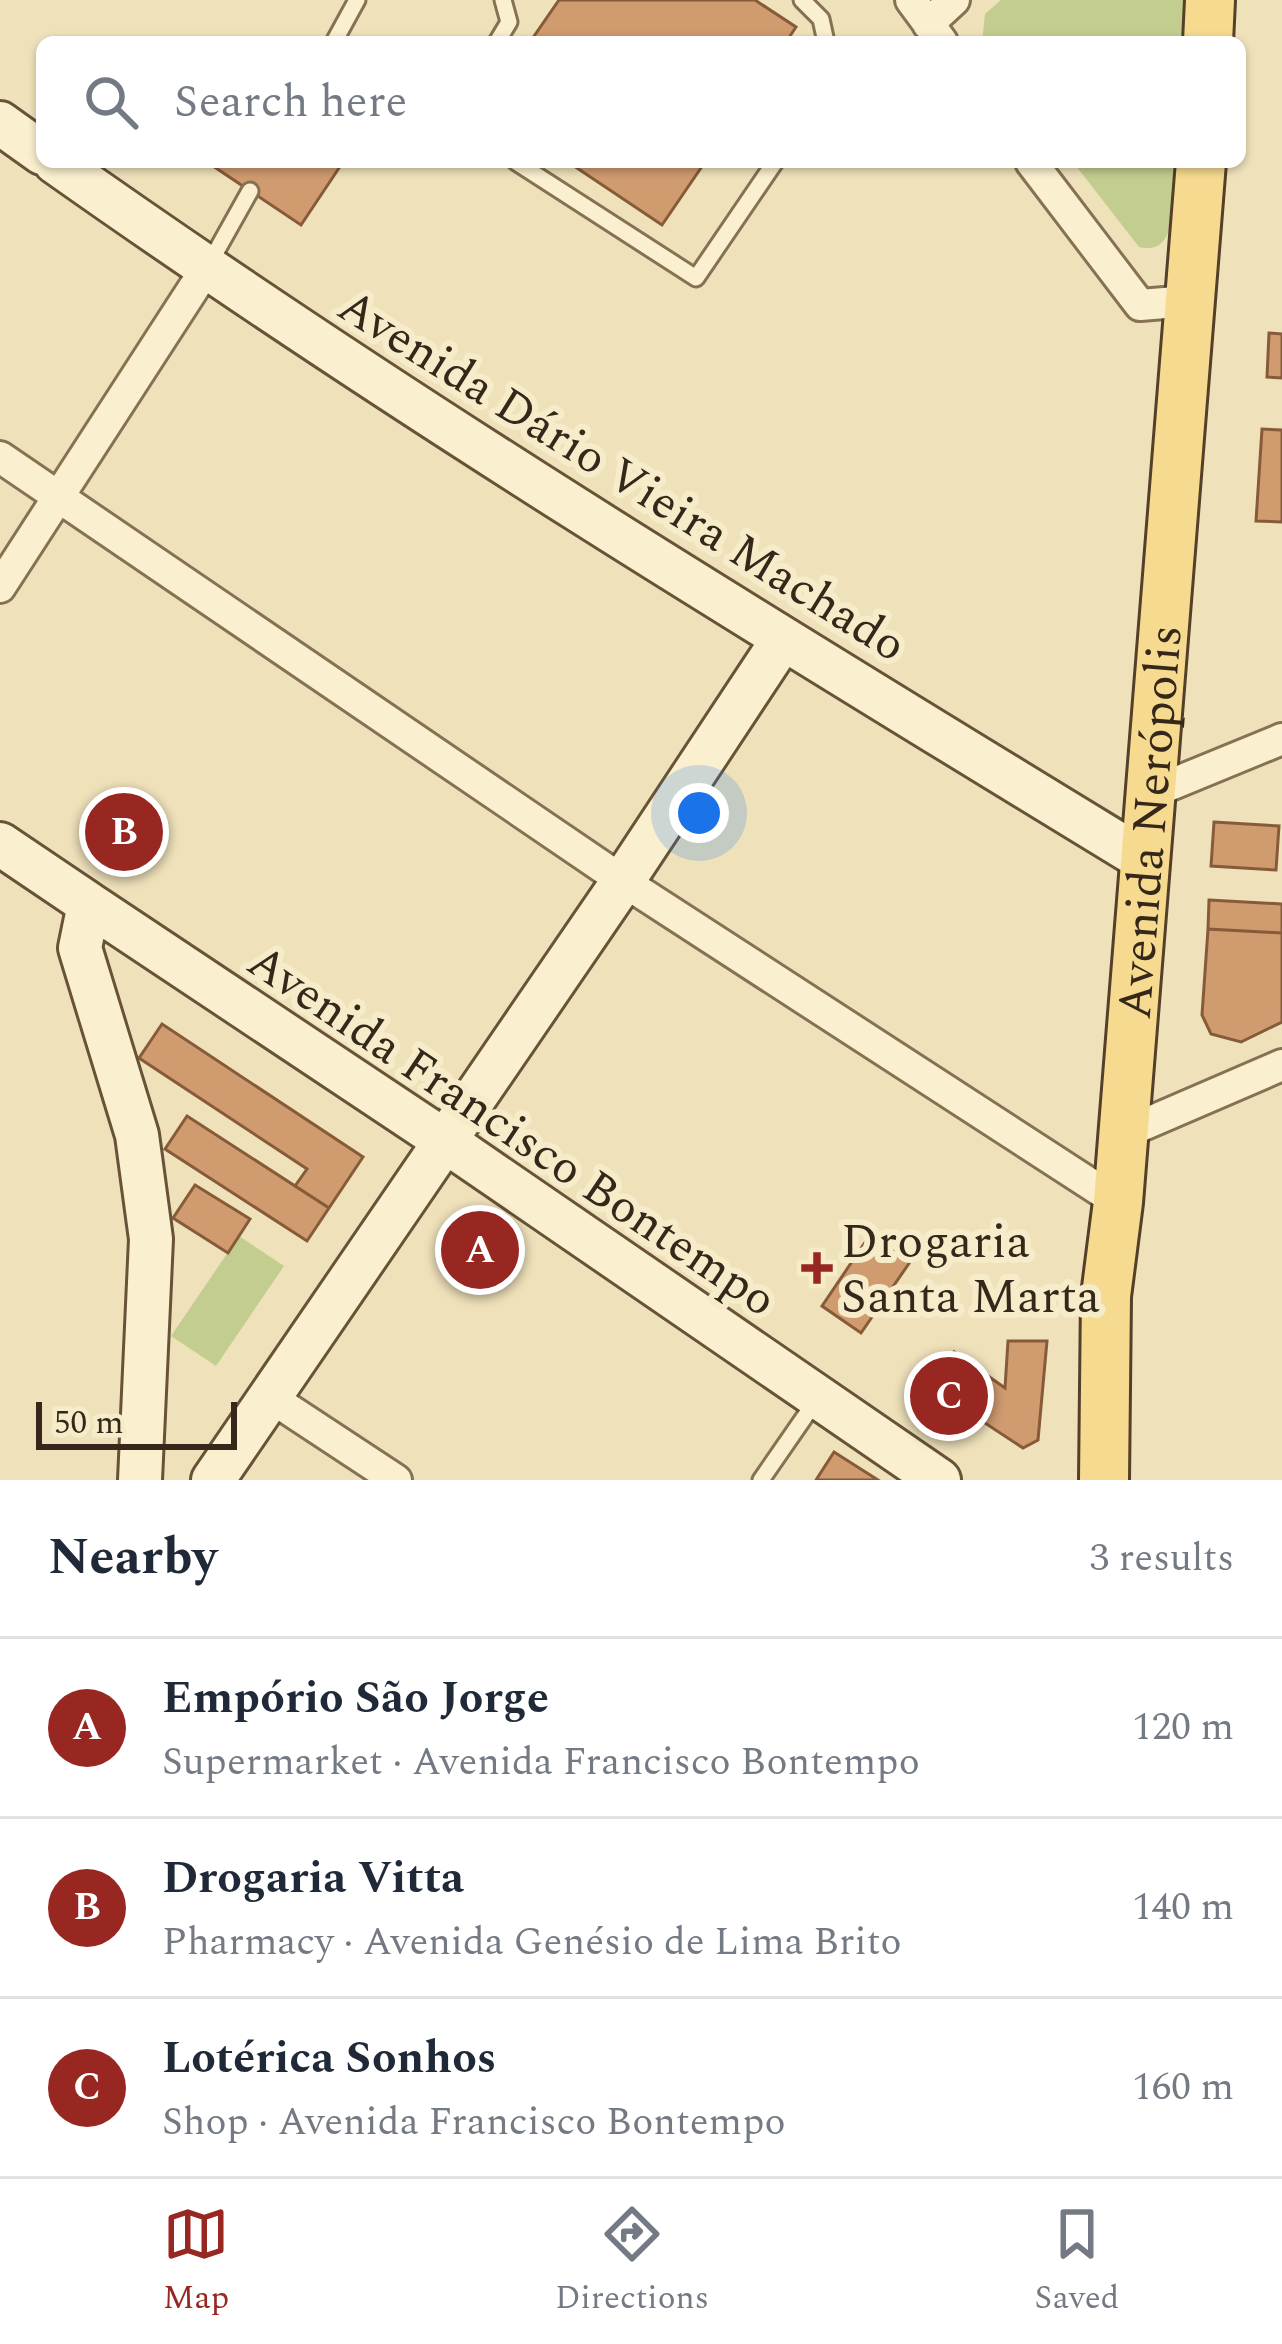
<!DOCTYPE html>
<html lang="en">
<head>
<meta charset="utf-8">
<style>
  body { margin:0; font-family:Spectral,serif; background:#f2f2f3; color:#1f2937 }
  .scale { position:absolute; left:36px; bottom:30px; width:201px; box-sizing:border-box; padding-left:12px; border:6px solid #35281a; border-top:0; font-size:33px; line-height:42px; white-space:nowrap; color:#35281a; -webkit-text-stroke:9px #f6ecca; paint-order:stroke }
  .you { position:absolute; left:699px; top:813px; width:42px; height:42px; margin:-30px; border:9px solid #fff; border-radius:50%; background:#1a73e8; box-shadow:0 0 0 18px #1a73e833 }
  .badge { display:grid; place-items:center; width:78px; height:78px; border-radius:50%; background:#982722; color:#fff; font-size:39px; font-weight:700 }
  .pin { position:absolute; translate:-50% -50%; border:6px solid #fff; box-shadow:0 3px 12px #0006 }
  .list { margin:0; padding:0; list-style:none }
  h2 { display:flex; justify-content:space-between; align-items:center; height:156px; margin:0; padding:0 48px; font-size:51px }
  h2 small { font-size:39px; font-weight:400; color:#747a83 }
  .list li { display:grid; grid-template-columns:78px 1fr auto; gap:36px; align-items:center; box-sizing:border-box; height:180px; padding:0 48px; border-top:3px solid #e0e1e3 }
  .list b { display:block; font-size:45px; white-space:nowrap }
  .list p { margin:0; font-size:39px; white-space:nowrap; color:#747a83 }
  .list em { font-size:39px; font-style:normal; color:#747a83 }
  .icon { flex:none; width:66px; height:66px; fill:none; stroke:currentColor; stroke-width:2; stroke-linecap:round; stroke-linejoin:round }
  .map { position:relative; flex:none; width:1282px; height:1480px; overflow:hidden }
  .search { position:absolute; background:#fff; box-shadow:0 3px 9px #0004; left:36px; right:36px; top:36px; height:132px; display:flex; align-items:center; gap:30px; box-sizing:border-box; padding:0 42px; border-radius:18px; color:#747a83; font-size:45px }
  .sheet { height:696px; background:#fff }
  nav { display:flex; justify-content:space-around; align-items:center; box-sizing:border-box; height:168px; border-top:3px solid #e0e1e3; background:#fff; font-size:33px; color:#747a83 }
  nav a { display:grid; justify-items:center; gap:6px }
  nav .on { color:#982722 }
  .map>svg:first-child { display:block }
</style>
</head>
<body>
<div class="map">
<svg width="1282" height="1480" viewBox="0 0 1282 1480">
  <rect width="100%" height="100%" fill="#efe2bb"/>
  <path fill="#c3cd8f" d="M1001,0H1184L1181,42H982L985,14Z
    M1073,162H1174C1172,189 1182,258 1139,247Z
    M239,1236L284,1266L216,1366L171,1336Z"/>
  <path fill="#cf9b6f" stroke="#875b39" stroke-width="3" d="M559,0H755L796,27L786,42H530Z
    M207,162H343L301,225Z
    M568,162H705L662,225Z
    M1269,333L1282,334V378L1267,377Z
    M1262,429L1282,430V522L1256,521Z
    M1214,822L1279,826L1276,870L1211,866Z
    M1209,900L1282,904V933L1208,929Z
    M1208,929L1282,933V1022L1241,1042L1211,1034L1202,1015Z
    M162,1024L363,1157L329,1208L295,1186L307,1169L139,1058Z
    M187,1116L329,1208L307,1241L165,1149Z
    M195,1185L250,1219L228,1253L173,1218Z
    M870,1235L910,1262L861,1333L822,1306Z
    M1008,1341H1047L1038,1440L1023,1448L932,1388L954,1352L1005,1388Z
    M834,1452L878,1480H816Z"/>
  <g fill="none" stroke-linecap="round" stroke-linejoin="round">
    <g stroke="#877154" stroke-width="21">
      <path id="lane" d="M802,0L821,19L826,42
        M334,42L357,0
        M497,42L509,22L503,0
        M516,162L696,278L775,162
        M208,266L250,191
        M761,1480L817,1399"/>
    </g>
    <g stroke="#877154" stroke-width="36">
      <path id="street" d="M911,0L942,42
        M928,24L954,0
        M1031,162L1140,305L1189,301
        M0,457L623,881L1118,1202
        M0,587L206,269
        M1148,794L1282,739
        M1122,1134L1282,1065
        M270,1397L396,1480"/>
    </g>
    <g stroke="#685238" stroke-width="48">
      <path id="secondary" d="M0,123L42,153
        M55,162C407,411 776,635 1143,859
        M0,844L89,904L80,948L137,1135L151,1239L140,1480
        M89,904L445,1141L939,1480
        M213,1480L623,881L783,639"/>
    </g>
    <g stroke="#543f29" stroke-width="54">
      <g id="primary">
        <path d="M1208,42L1210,0"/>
        <path id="s1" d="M1104,1480L1106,1296L1118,1202L1201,162"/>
      </g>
    </g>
    <use href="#lane" stroke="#faefce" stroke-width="15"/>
    <use href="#street" stroke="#faefce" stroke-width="30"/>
    <use href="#secondary" stroke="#faefce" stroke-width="42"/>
    <use href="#primary" stroke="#f6da8f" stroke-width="48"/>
  </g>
  <path fill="#982722" stroke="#f6ecca" stroke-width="4.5" d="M811 1250h12v12h12v12h-12v12h-12v-12h-12v-12h12z"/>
  <g text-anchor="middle" stroke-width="12" stroke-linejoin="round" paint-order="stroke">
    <g font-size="48" fill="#35281a" stroke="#f6ecca">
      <text transform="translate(623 474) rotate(32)" y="17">Avenida Dário Vieira Machado</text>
      <text dy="17" stroke="none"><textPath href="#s1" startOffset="660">Avenida Nerópolis</textPath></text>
      <text transform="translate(513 1129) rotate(34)" y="17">Avenida Francisco Bontempo</text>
    </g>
    <g font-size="48" fill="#35281a" stroke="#f6ecca" text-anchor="start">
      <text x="841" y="1257">Drogaria<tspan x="841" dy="55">Santa Marta</tspan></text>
    </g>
  </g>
</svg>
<div class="scale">50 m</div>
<div class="you"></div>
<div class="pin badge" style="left:480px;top:1250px">A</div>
<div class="pin badge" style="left:124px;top:832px">B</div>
<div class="pin badge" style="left:949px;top:1396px">C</div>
<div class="search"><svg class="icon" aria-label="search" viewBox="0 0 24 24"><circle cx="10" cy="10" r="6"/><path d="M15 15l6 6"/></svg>Search here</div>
</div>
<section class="sheet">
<h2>Nearby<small>3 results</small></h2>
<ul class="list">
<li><span class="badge">A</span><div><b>Empório São Jorge</b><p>Supermarket · Avenida Francisco Bontempo</p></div><em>120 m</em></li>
<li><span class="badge">B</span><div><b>Drogaria Vitta</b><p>Pharmacy · Avenida Genésio de Lima Brito</p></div><em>140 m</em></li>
<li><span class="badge">C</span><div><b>Lotérica Sonhos</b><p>Shop · Avenida Francisco Bontempo</p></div><em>160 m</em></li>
</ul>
</section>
<nav>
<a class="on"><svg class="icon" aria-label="map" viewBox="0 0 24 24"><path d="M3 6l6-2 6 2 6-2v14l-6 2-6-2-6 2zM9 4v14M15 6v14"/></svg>Map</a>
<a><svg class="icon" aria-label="directions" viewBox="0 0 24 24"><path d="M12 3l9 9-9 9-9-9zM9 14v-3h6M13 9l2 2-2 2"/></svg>Directions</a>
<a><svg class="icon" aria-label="saved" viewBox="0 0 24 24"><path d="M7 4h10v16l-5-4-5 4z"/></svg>Saved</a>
</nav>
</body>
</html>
